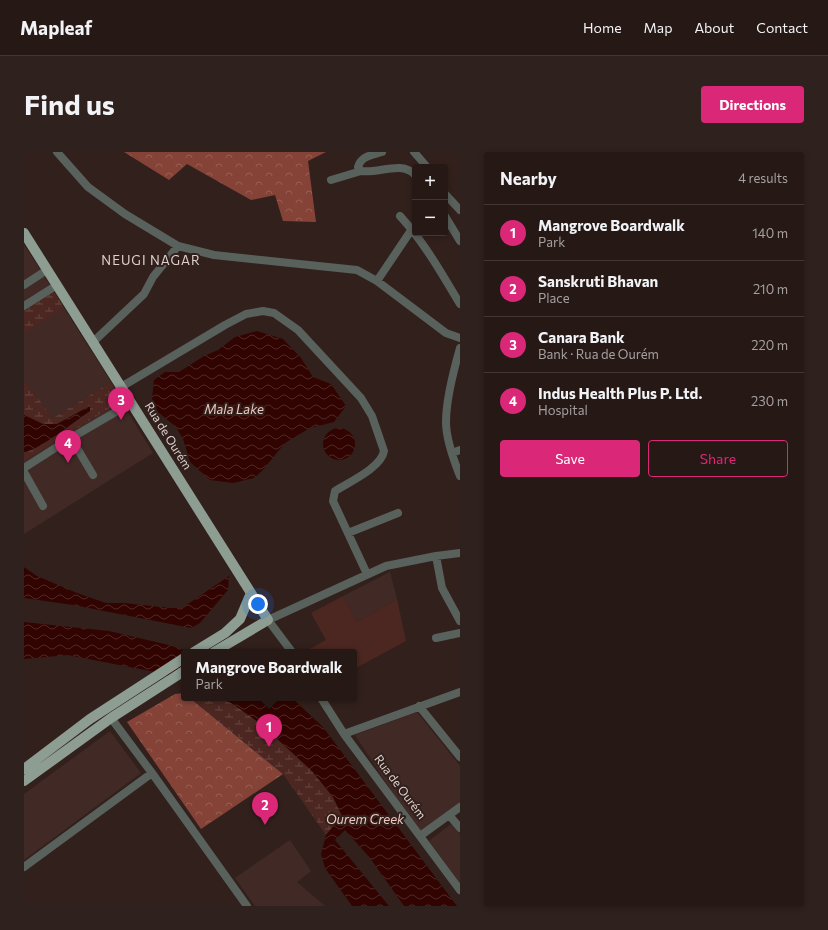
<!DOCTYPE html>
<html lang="en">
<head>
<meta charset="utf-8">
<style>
  body { margin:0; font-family:Commissioner,sans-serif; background:#2e211e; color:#f1f3f6 }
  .controls { position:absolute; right:12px; top:12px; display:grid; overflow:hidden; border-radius:4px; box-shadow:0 2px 6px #0003 }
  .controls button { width:36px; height:36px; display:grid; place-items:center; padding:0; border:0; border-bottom:1px solid #423734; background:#261815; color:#f1f3f6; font:20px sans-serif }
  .you { position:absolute; left:234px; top:452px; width:14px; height:14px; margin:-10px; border:3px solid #fff; border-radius:50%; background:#1a73e8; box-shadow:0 0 0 6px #1a73e833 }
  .badge { display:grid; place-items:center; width:26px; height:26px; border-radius:50%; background:#db2777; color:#fff; font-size:13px; font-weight:700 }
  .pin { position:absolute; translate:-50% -33px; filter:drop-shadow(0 1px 2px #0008) }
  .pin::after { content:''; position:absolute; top:21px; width:14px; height:12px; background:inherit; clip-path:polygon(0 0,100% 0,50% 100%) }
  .popup { position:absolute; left:157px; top:497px; width:176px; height:52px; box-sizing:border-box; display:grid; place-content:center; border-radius:4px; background:#261815; filter:drop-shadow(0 1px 3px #0005); font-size:13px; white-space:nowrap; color:#a4a0a0 }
  .popup b { font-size:15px; color:#f1f3f6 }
  .popup::after { content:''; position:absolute; left:50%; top:100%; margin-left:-8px; border:8px solid transparent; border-top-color:#261815 }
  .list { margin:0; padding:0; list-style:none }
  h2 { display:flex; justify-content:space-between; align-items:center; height:52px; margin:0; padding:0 16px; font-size:17px }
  h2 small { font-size:13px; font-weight:400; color:#a4a0a0 }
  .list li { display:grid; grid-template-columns:26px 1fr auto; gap:12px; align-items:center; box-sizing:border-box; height:56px; padding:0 16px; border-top:1px solid #423734 }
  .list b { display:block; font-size:15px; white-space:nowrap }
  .list p { margin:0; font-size:13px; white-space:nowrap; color:#a4a0a0 }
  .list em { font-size:13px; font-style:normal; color:#a4a0a0 }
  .actions { display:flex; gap:8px; padding:12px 16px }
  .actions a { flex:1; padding:9px 0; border:1px solid #db2777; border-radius:4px; text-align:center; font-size:14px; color:#db2777 }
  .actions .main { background:#db2777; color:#fff }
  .map { position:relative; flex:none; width:436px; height:754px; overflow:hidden; border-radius:4px }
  header { display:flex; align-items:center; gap:24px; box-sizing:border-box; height:56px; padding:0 20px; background:#261815; border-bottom:1px solid #423734 }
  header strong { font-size:19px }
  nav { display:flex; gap:22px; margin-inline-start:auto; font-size:14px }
  .intro { display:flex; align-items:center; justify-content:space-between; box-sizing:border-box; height:96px; padding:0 24px }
  h1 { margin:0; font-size:28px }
  .button { padding:10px 18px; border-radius:4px; background:#db2777; color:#fff; font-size:14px; font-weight:700 }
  main { display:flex; gap:24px; padding:0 24px }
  aside { flex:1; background:#261815; border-radius:4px; box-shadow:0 2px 6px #0003 }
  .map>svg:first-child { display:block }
</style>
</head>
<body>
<header>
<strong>Mapleaf</strong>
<nav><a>Home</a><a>Map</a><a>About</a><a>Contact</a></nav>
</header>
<div class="intro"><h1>Find us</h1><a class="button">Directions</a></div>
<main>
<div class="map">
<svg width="436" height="754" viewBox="0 0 436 754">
  <defs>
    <pattern id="forest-crowns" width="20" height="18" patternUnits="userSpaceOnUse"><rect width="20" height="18" fill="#854338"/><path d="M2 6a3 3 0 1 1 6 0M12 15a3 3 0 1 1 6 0" fill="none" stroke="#965d54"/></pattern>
    <pattern id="wetland-marsh" width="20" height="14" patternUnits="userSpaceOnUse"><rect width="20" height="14" fill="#4c2721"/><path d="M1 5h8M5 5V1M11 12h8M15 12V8" fill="none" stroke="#654540"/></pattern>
    <pattern id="water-waves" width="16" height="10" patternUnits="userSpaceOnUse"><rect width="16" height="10" fill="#310401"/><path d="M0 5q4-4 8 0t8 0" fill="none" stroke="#4e2825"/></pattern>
  </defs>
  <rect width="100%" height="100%" fill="#32201c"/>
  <path fill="#412a25" d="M0,93L30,139L0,159Z
    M40,156L87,230L29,266L0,228V182Z
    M97,249L129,301L0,382V309Z
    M366,420L373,447L333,470L319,444Z
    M393,560L436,614V653L396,682L331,583Z
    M86,579L117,621L0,708V642Z
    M427,672L436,682V731L405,689Z
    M266,688L287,719L273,730L301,754H231L211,726Z"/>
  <path fill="#4c2721" d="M319,444L333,470L373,447L382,489L330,517V500H280L302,488L287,461Z"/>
  <path fill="url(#forest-crowns)" d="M100,0H302L284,9L292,70L259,69L251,43L227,48L163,12L145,28Z
    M160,541V546H166L259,622L177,677L103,570L151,542Z"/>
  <path fill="url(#wetland-marsh)" d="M30,139L40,156L0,182V159Z
    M0,228L29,266L87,230L97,249L0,309V300C12,300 54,268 65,259V254L33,272H19L0,263Z
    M166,546H197L209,552L237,572L288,619L309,645L318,664L302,683L259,622Z"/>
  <path fill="url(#water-waves)" d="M233,179L259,187L277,206L289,225L307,232L322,254L310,270L286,276L261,291L238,319L230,326L209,331L186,328L166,310L159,287L152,275L134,260L128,247L130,228L141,220H155L180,204L194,198L211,185Z
    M66,254V259C54,267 12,300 0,300V263L19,272H33Z
    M299 292a16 16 0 1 1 32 0a16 16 0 1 1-32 0Z
    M0,415L13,424L53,441L82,451H100L147,456H158L205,424L204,438L176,471L167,476L49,453L0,446Z
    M0,470L85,479L145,493L167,500H160V529L131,520L44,503L0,507Z
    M197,546H268L299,575L433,754H380L346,706L321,678L311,688L365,754H328L301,716L297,702L302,683L318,664L309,645L288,619L237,572L209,552Z"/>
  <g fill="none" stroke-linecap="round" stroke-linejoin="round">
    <path stroke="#59615c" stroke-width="8" d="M33,0L64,35L101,62L154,94L190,103L333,118L353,129L422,181L436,186
      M358,0C348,3 337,4 334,15L337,19C354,22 378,8 391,23
      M390,0L403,15
      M307,28L337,19
      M421,42L436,58
      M376,64C400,90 418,122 436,152
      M421,64L436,89
      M353,129L388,77
      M0,133L23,118
      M0,154L33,133
      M69,190L120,142L129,125L154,94
      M436,196C430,217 422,247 422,270C422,285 430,309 436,324
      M97,235L201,173L222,162L239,159L250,161L274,178L337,246L348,264L360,299C357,316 325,330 311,339L309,349L343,422
      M47,286L69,323
      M428,301L436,298
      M0,316L47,286L107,251
      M0,320L19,354
      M324,381L374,361
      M412,404L418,436L436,469
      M412,486L436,481
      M268,500L244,468L362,414L412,404L436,401
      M297,546L320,582L436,738
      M395,554L436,605
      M87,566L128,621L223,754
      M320,582L436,540
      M425,663L436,676
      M396,684L436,655
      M0,715L128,621"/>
    <path stroke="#8d9d92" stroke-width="10" d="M0,81L244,468L190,500
      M170,500L201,481L216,467L227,441
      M0,617L66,567L160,506
      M0,629L87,566L160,519"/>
  </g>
  <g text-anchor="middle" stroke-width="4" stroke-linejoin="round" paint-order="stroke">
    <g font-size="12" fill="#ddd1ce" stroke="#32201c">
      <text transform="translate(144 284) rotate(58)" y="4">Rua de Ourém</text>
      <text transform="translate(376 635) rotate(53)" y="4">Rua de Ourém</text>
    </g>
    <g font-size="13" letter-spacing="1" fill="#ddd1ce" stroke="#32201c">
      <text x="127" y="113">NEUGI NAGAR</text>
    </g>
    <g font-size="13" font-style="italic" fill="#f1c7bf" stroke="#32201c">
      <text x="210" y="262">Mala Lake</text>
      <text x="341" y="672">Ourem Creek</text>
    </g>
  </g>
</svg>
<div class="controls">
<button>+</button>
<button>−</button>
</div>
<div class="you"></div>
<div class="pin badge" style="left:245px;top:595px">1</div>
<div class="popup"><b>Mangrove Boardwalk</b>Park</div>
<div class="pin badge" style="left:241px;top:673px">2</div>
<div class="pin badge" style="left:97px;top:268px">3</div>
<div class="pin badge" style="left:44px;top:311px">4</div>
</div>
<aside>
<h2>Nearby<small>4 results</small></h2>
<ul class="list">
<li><span class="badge">1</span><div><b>Mangrove Boardwalk</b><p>Park</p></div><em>140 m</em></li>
<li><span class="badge">2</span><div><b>Sanskruti Bhavan</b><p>Place</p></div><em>210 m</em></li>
<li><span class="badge">3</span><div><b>Canara Bank</b><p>Bank · Rua de Ourém</p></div><em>220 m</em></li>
<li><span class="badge">4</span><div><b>Indus Health Plus P. Ltd.</b><p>Hospital</p></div><em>230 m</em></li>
</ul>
<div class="actions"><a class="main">Save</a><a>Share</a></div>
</aside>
</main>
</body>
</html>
